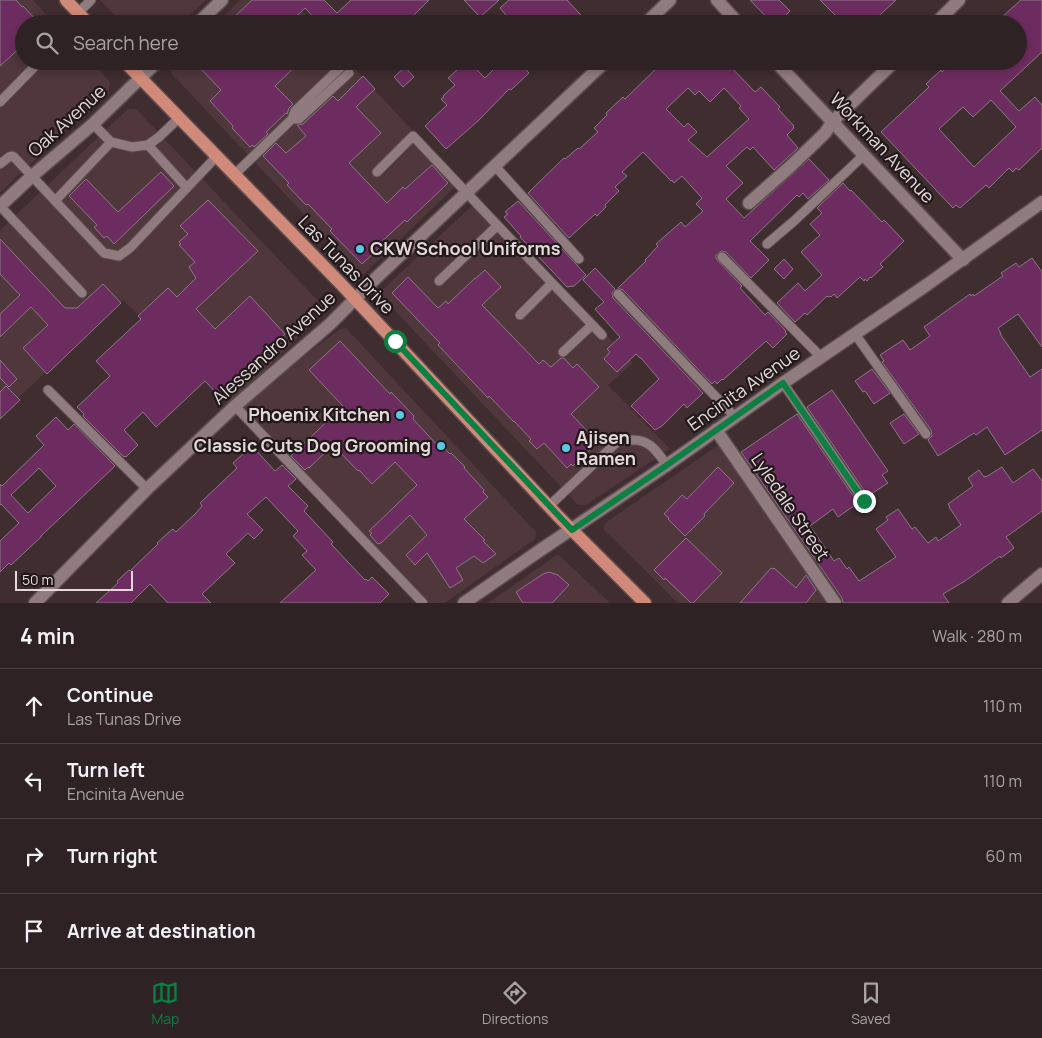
<!DOCTYPE html>
<html lang="en">
<head>
<meta charset="utf-8">
<style>
  body { margin:0; font-family:Manrope,sans-serif; background:#3b2f31; color:#f1f3f6 }
  .scale { position:absolute; left:15px; bottom:12px; width:118px; box-sizing:border-box; padding-left:5px; border:2px solid #e4d8da; border-top:0; font-size:14px; line-height:18px; white-space:nowrap; color:#e4d8da; -webkit-text-stroke:4px #201819; paint-order:stroke }
  .stop { position:absolute; width:15px; height:15px; margin:-11px; border:4px solid #0b8043; border-radius:50%; background:#fff }
  .stop.end { background:#0b8043; border-color:#fff; box-shadow:0 1px 5px #0008 }
  .list { margin:0; padding:0; list-style:none }
  h2 { display:flex; justify-content:space-between; align-items:center; height:65px; margin:0; padding:0 20px; font-size:21px }
  h2 small { font-size:16px; font-weight:400; color:#a7a4a6 }
  .list li { display:grid; grid-template-columns:32px 1fr auto; gap:15px; align-items:center; box-sizing:border-box; height:75px; padding:0 20px; border-top:1px solid #4a3f41 }
  .list b { display:block; font-size:19px; white-space:nowrap }
  .list p { margin:0; font-size:16px; white-space:nowrap; color:#a7a4a6 }
  .list em { font-size:16px; font-style:normal; color:#a7a4a6 }
  .icon { flex:none; width:28px; height:28px; fill:none; stroke:currentColor; stroke-width:2; stroke-linecap:round; stroke-linejoin:round }
  .map { position:relative; flex:none; width:1042px; height:603px; overflow:hidden }
  .search { position:absolute; background:#2f2224; box-shadow:0 2px 8px #0003; left:15px; right:15px; top:15px; height:55px; display:flex; align-items:center; gap:12px; box-sizing:border-box; padding:0 18px; border-radius:28px; color:#a7a4a6; font-size:19px }
  .sheet { height:365px; background:#2f2224 }
  nav { display:flex; justify-content:space-around; align-items:center; box-sizing:border-box; height:70px; border-top:1px solid #4a3f41; background:#2f2224; font-size:14px; color:#a7a4a6 }
  nav a { display:grid; justify-items:center; gap:2px }
  nav .on { color:#0b8043 }
  .map>svg:first-child { display:block }
</style>
</head>
<body>
<div class="map">
<svg width="1042" height="603" viewBox="0 0 1042 603">
  <rect width="100%" height="100%" fill="#3f2d30"/>
  <path fill="#4f373c" d="M0,0H33L55,24H24V61H91L110,82L109,89L0,193Z
    M100,0H206L180,24H123Z
    M240,0H292L314,24H216Z
    M177,61H348L460,182L364,274H360L171,73L172,66Z
    M128,109H136L323,306V312L230,406L123,300L0,415V230Z
    M478,200L633,363L608,385L670,449L586,505H578L381,296L382,290Z
    M346,328L536,532L535,539L445,603H430L240,406L340,329Z
    M720,444L829,603H678L604,530L605,523Z
    M558,554L610,603H488Z"/>
  <path fill="#6d2c5f" stroke="#8a7985" fill-rule="evenodd" d="M0,0H16L22,7L23,6L40,24H24V44L0,66Z
    M252,0H324L337,13L351,0H429L405,24H320L305,8L288,24H227Z
    M464,0H499L480,17Z
    M509,0H567L589,24H517L512,17L509,19L500,8Z
    M750,0H779L790,11L785,16L792,24H773Z
    M820,0H896L870,24H826L835,15Z
    M1021,0H1042V52L1000,91L1019,111L1035,97L1042,105V148L1019,170L1016,168L1013,172L1009,168L989,188L986,185L960,208L956,205L953,208L881,132L929,87L926,84L941,70L942,72L954,61H1018V24H994ZM991,100L1016,127L974,167L939,129L963,107L973,117Z
    M207,61H301L275,86L293,104L289,108L287,114L286,113L266,132L268,134L254,147L253,145L250,147L232,128L233,126L210,101L221,90L200,68Z
    M462,61H468L485,78L502,61H533L525,69L529,73L511,90L509,89L479,120L446,149L425,126L447,105L441,99L444,97L443,96L455,85L448,78L458,69L456,67Z
    M664,61H725L755,92L761,87L780,107L778,109L794,126L793,127L794,128L787,135L798,148L774,170L753,147L750,150L747,147L726,166L743,183L726,199L744,218L809,159L829,180L808,199L803,193L799,197L797,195L750,241L769,260L751,278L726,252L721,251L716,255V258L718,261L742,286L740,288L765,315L768,312L786,331L785,332L787,334L773,348L766,341L723,380L722,379L717,384L715,381L712,384L623,290L618,288L646,261L645,260L658,246L656,244L681,222L685,227L703,211L696,204L702,198L682,176L674,183L672,180L671,181L643,152L622,172L627,176L615,187L619,191L605,205L606,207L597,216L595,214L569,238L528,193L564,158L565,159L578,148L579,149L598,132L594,128L607,115L606,113L623,97L625,99ZM688,88L695,95L699,91L710,102L724,88L741,106L739,108L749,119L707,157L688,140L697,132L688,123L684,127L666,109Z
    M405,67L414,77L403,87L394,77Z
    M363,76L375,89L356,107L381,133L349,163L387,203L403,187L405,189L432,165L446,181L448,183L407,222L405,220L378,245L380,247L362,264L330,231L332,229L308,204L306,205L287,185L289,183L263,156L276,143L286,153L306,136L297,125L303,124L333,96L338,101Z
    M161,172L174,186L114,244L107,236L104,238L94,227L97,225L69,196L86,179L118,212Z
    M843,183L850,191L851,190L882,222L884,220L904,241L880,264L883,267L871,278L870,277L867,281L865,279L864,281L860,277L837,298L834,294L831,297L830,296L828,297L827,296L807,315L805,313L795,322L777,303L798,283L805,291L822,275L801,252L820,235L810,224L822,213L817,208Z
    M208,200L258,251L196,309L215,329L250,296L285,334L219,396L205,381L156,427L143,412L124,430L138,445L126,457L125,456L124,457L83,416L84,414L77,407L110,376L96,361L141,319L138,316L168,288L177,297L196,278L189,267L195,262L179,245L181,244L179,242L188,234L180,226Z
    M518,201L586,275L574,286L567,287L520,237L521,236L504,217L508,214L505,212Z
    M0,239L65,308H77L103,284L121,303L47,374L23,348L48,325L31,307L0,337V314L20,295L0,274Z
    M1032,258L1042,272V347L1018,314L998,328L1001,334H1000L1030,377L1042,369V430L1005,455L987,427L976,435L974,433L938,456L928,440L932,436L931,430L882,362L884,361L880,355L903,340L910,350L930,336L924,327L970,294L971,296L973,294L974,296L1003,276L1001,273L1016,263L1019,267Z
    M784,259L793,269L784,279L774,269Z
    M595,268L615,289L612,293L613,298L703,393L687,408L684,404L662,426L655,430L631,406L659,379L641,358H640L636,354L617,372L604,359L610,352L607,349L620,337L595,309L604,302L583,280Z
    M485,270L501,287L482,305L539,364L543,360L551,367L561,358H564L573,368L577,364L599,387L571,414L591,435L587,439L592,448L573,466L571,464L567,468L544,443L537,449L529,441L531,439L514,421V422L489,396L488,398L438,345L440,343L392,293L408,277L438,308L446,301L448,304L475,278V279Z
    M340,341L390,394L391,392L414,416L413,419L439,447L441,445L450,454L451,453L465,467L464,468L484,490L483,492L488,497L464,519L485,540L483,541L496,554L483,563L474,556L456,568L463,580L450,588L427,553L415,565L406,555L427,535L410,515L381,543L378,544L370,535L372,533L369,531L417,485L395,462L372,484L359,470L358,471L335,447L333,449L331,447L309,468L308,467L305,470L291,456L343,406L309,370Z
    M0,360L17,379L9,387L0,378Z
    M872,369L890,393L874,404L865,391L863,392L855,381Z
    M6,386L20,400L0,419V392Z
    M832,390L888,471L882,475L888,483L868,496L807,407Z
    M797,414L858,503L838,517L833,509L810,526L834,561L839,558L847,569L849,567L859,581L896,557L876,529L888,520L886,517L898,509L912,529L915,527L928,543L936,537L938,541L961,525L949,507H950L948,504L973,486L968,478L979,470L984,477L986,476V477L1002,467L1013,483L1033,469L1042,481V511L1006,537L1014,548L1001,558L1000,556L965,581L943,594L949,603H843L842,598L741,452Z
    M904,414L919,434L904,444L890,423Z
    M56,417L68,430L74,424L115,466L41,536V537L11,565L9,563L0,572V541L19,523L1,504L0,505V484L2,486L44,445L36,436ZM39,468L56,486L28,513L11,495Z
    M252,446L275,471L282,465L296,479L288,486L308,506L304,511L333,542L331,544L365,580L366,579L368,581L372,577L389,594L380,603H280L316,570L302,555L307,551L293,536L298,531L266,497L247,514L263,530L254,539L248,533L226,554L235,563L202,594L211,603H168L150,584L131,603H96L118,583L117,581L129,570L130,571L158,544L157,543L168,533L173,529L176,532L196,513L202,506L200,503L237,468L233,463Z
    M718,467L734,483L704,514L705,516L685,536L668,519L669,518L664,514L682,495L687,499Z
    M686,538L722,573L693,603H691L665,578L664,580L654,570Z
    M771,568L773,569L774,568L796,588L806,575L816,590L806,603H740Z
    M549,572L558,575L569,585L552,603H523L516,592L543,574Z"/>
  <g fill="none" stroke-linecap="round" stroke-linejoin="round">
    <g stroke="#5a4c4e" stroke-width="11">
      <path id="service" d="M78,13L91,0
        M0,102L40,61
        M292,119L295,111L341,67
        M93,124L111,142L132,147L148,145L159,137L180,117
        M148,145L187,188
        M0,164L9,157L12,156L14,157L104,253L119,256L130,248L217,156
        M495,166L579,259
        M377,172L413,136L552,283L602,335
        M235,174L292,119H299L349,73
        M55,201L111,142
        M0,206L82,293
        M767,244L794,221L864,155
        M722,257L821,357
        M439,281L497,226
        M618,294L735,417
        M520,315L552,283
        M855,334L926,434
        M563,352L592,325
        M783,383L864,501
        M48,390L147,489
        M235,406L423,603
        M549,506L616,443C621,440 626,440 632,440C650,439 657,452 667,465"/>
    </g>
    <g stroke="#5a4c4e" stroke-width="15">
      <path id="minor" d="M717,0L739,24
        M645,24L670,0
        M935,24L959,0
        M775,61L963,260
        M749,203L792,165L825,133L833,121L895,61
        M716,430L835,603
        M35,603L147,489L235,406L330,324L375,279L606,61
        M1008,603L1042,574"/>
    </g>
    <g stroke="#5a4c4e" stroke-width="15">
      <path id="tertiary" d="M197,24L222,0
        M0,206L32,176L93,124L158,61
        M464,603L542,549L667,465L783,383L928,284L1042,202"/>
    </g>
    <g stroke="#5a4c4e" stroke-width="15">
      <path id="primary" d="M66,0L89,24
        M124,61L341,284L557,515L645,603"/>
    </g>
    <use href="#service" stroke="#907b7e" stroke-width="9"/>
    <use href="#minor" stroke="#907b7e" stroke-width="12"/>
    <use href="#tertiary" stroke="#907b7e" stroke-width="12"/>
    <use href="#primary" stroke="#d18979" stroke-width="12"/>
  </g>
  <g fill="none" stroke-linecap="round" stroke-linejoin="round">
    <path stroke="#0b8043" stroke-width="6" d="M395,341L572,530L667,465L783,383L864,501"/>
  </g>
  <g fill="#59c8e5" stroke="#201819" stroke-width="2">
    <circle cx="360" cy="249" r="5"/>
    <circle cx="400" cy="415" r="5"/>
    <circle cx="441" cy="446" r="5"/>
    <circle cx="566" cy="448" r="5"/>
  </g>
  <g text-anchor="middle" stroke-width="4.5" stroke-linejoin="round" paint-order="stroke">
    <g font-size="18" fill="#e4d8da" stroke="#201819">
      <text transform="translate(67 121) rotate(-42)" y="6">Oak Avenue</text>
      <text transform="translate(882 148) rotate(47)" y="6">Workman Avenue</text>
      <text transform="translate(346 265) rotate(46)" y="6">Las Tunas Drive</text>
      <text transform="translate(274 348) rotate(-42)" y="6">Alessandro Avenue</text>
      <text transform="translate(744 389) rotate(-35)" y="6">Encinita Avenue</text>
      <text transform="translate(790 507) rotate(56)" y="6">Lyledale Street</text>
    </g>
    <g font-size="18" font-weight="bold" fill="#e4d8da" stroke="#201819" text-anchor="start">
      <text x="370" y="255">CKW School Uniforms</text>
      <text x="390" y="421" text-anchor="end">Phoenix Kitchen</text>
      <text x="576" y="444">Ajisen<tspan x="576" dy="21">Ramen</tspan></text>
      <text x="431" y="452" text-anchor="end">Classic Cuts Dog Grooming</text>
    </g>
  </g>
</svg>
<div class="scale">50 m</div>
<div class="stop" style="left:395px;top:341px"></div>
<div class="stop end" style="left:864px;top:501px"></div>
<div class="search"><svg class="icon" aria-label="search" viewBox="0 0 24 24"><circle cx="10" cy="10" r="6"/><path d="M15 15l6 6"/></svg>Search here</div>
</div>
<section class="sheet">
<h2>4 min<small>Walk · 280 m</small></h2>
<ul class="list">
<li><svg class="icon" aria-label="ahead" viewBox="0 0 24 24"><path d="M12 20V5M6 11l6-6 6 6"/></svg><div><b>Continue</b><p>Las Tunas Drive</p></div><em>110 m</em></li>
<li><svg class="icon" aria-label="left" viewBox="0 0 24 24"><path d="M17 20v-9H6M10 6l-5 5 5 5"/></svg><div><b>Turn left</b><p>Encinita Avenue</p></div><em>110 m</em></li>
<li><svg class="icon" aria-label="right" viewBox="0 0 24 24"><path d="M7 20v-9h11M14 6l5 5-5 5"/></svg><div><b>Turn right</b></div><em>60 m</em></li>
<li><svg class="icon" aria-label="arrive" viewBox="0 0 24 24"><path d="M6 21V4h12l-3 4 3 4H6"/></svg><div><b>Arrive at destination</b></div></li>
</ul>
</section>
<nav>
<a class="on"><svg class="icon" aria-label="map" viewBox="0 0 24 24"><path d="M3 6l6-2 6 2 6-2v14l-6 2-6-2-6 2zM9 4v14M15 6v14"/></svg>Map</a>
<a><svg class="icon" aria-label="directions" viewBox="0 0 24 24"><path d="M12 3l9 9-9 9-9-9zM9 14v-3h6M13 9l2 2-2 2"/></svg>Directions</a>
<a><svg class="icon" aria-label="saved" viewBox="0 0 24 24"><path d="M7 4h10v16l-5-4-5 4z"/></svg>Saved</a>
</nav>
</body>
</html>
